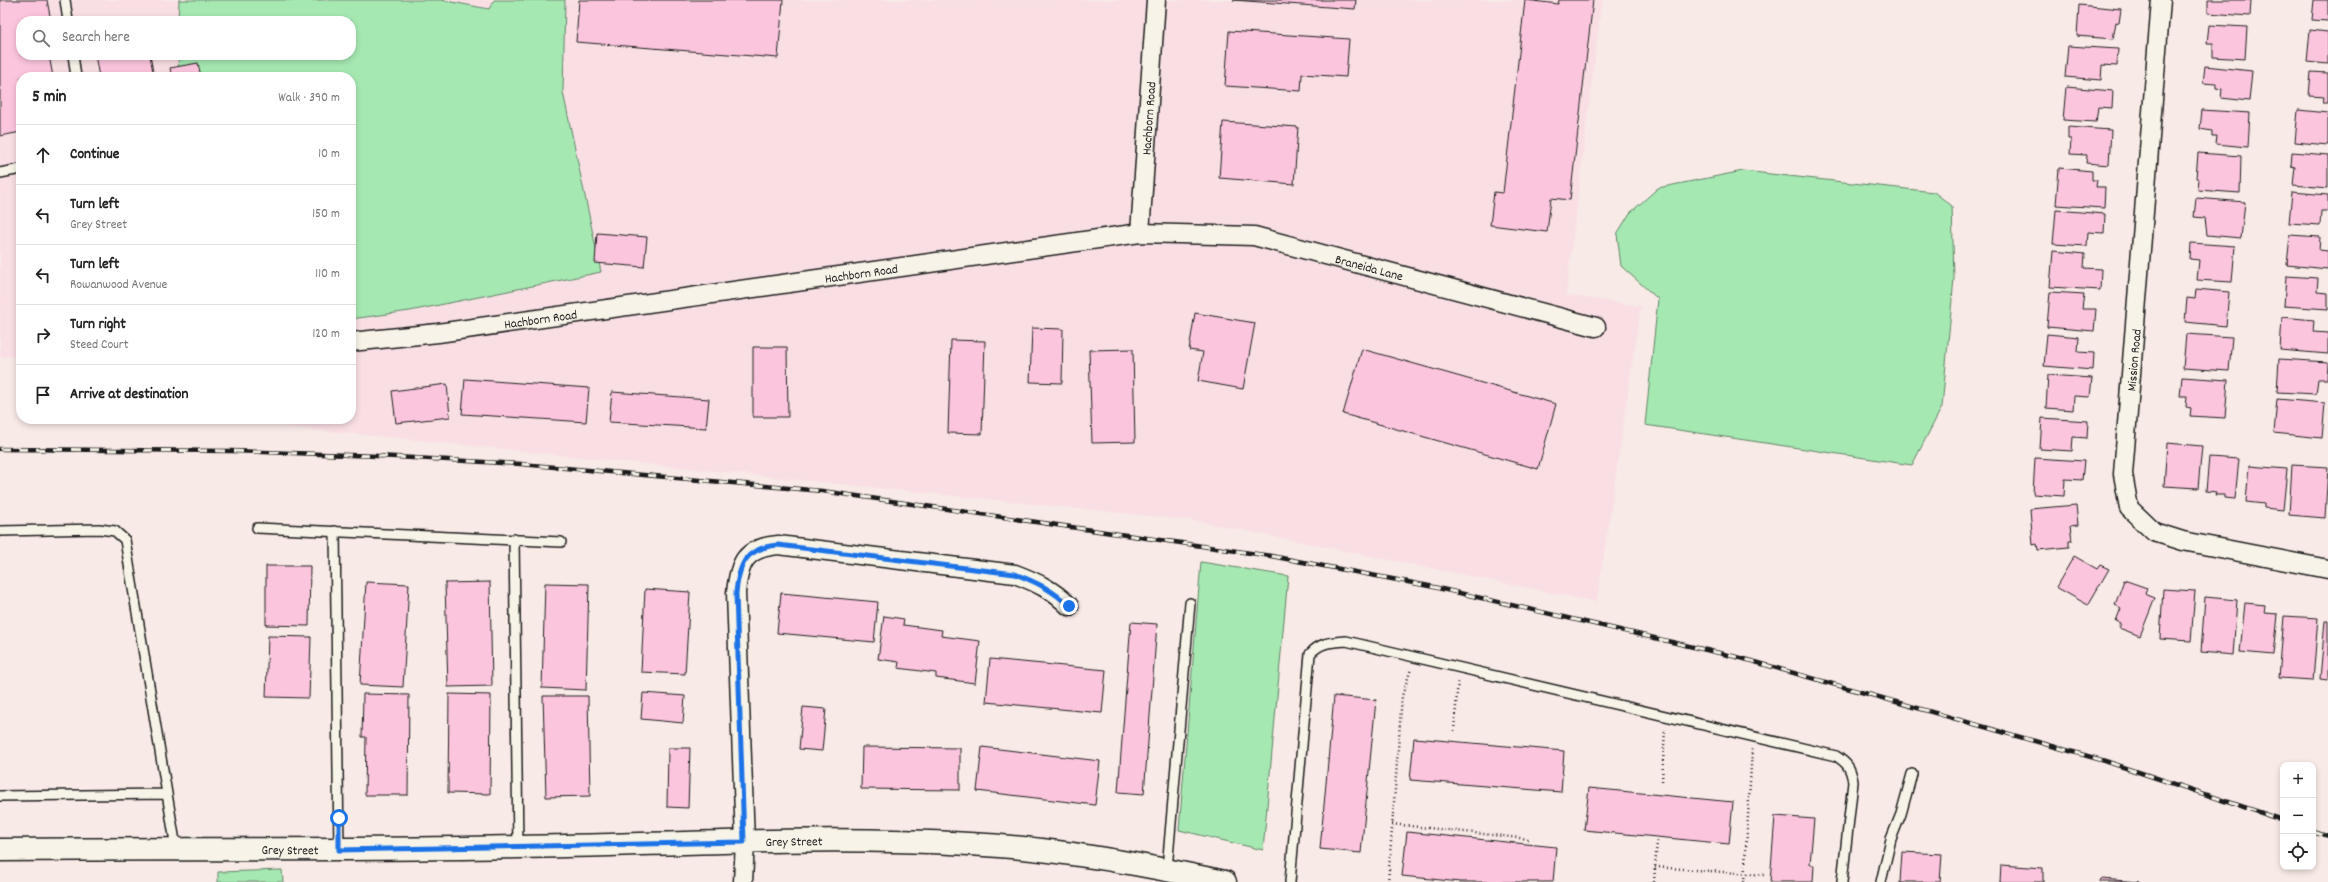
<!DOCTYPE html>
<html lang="en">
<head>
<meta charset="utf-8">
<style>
  body { margin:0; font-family:Dekko,sans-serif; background:#f6f6f6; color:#222 }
  .controls { position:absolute; right:12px; bottom:12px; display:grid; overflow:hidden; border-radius:8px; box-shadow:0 2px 6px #0003 }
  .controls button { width:36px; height:36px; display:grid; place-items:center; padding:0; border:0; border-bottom:1px solid #e0e0e0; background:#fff; color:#222; font:20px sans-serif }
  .stop { position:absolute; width:12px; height:12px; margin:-9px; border:3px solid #1a73e8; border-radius:50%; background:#fff }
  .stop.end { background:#1a73e8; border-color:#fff; box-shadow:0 1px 4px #0008 }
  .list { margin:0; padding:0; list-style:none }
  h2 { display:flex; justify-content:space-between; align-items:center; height:52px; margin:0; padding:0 16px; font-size:17px }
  h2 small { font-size:13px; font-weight:400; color:#767676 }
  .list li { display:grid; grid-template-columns:26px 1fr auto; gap:12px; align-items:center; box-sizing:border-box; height:60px; padding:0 16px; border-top:1px solid #e0e0e0 }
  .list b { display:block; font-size:15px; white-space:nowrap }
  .list p { margin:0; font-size:13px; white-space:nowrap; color:#767676 }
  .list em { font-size:13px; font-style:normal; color:#767676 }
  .icon { flex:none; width:22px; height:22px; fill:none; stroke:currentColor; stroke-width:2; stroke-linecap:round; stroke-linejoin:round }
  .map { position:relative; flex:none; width:2328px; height:882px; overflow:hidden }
  .search { position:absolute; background:#fff; box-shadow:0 2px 6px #0003; left:16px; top:16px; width:340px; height:44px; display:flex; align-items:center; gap:10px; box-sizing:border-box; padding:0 14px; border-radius:16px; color:#767676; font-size:15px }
  .panel { position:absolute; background:#fff; box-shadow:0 2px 6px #0003; left:16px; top:72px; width:340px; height:352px; border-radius:16px }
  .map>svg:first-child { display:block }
</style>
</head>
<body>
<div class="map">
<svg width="2328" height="882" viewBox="0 0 2328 882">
  <rect width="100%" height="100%" fill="#f8eae6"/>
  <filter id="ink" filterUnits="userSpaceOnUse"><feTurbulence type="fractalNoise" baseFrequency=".025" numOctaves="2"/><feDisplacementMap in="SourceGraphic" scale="8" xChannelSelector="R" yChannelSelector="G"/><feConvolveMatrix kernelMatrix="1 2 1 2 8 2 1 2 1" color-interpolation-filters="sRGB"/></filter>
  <g filter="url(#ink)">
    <path fill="#f9dfe4" d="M0,0H179L178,21H21V55H178L179,77H21V356L0,357Z
      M441,0H494L489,9Z
      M565,0H1602L1566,295L1641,306L1597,602L1197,521L278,426L277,419H351V319L410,311L601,272L563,92Z"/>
    <path fill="#a6e8b2" stroke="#618267" d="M179,0H441L489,9L494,0H565L563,92L601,272L410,311L351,319V77H179L178,55H351V21H178Z
      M1743,171L1934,192L1952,206L1954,278L1942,407L1912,465L1645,425L1658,299L1621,266L1617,234L1630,213L1658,188Z
      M1201,562L1288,576L1263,850L1179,830Z
      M282,870L283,882H218V872Z"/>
    <path fill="#fcc5de" stroke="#1c1c1c" d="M0,0H47L51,21H21V55H49L53,77H21V132L0,136Z
      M579,0H783L778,58L576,42Z
      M1233,0H1356L1355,9Z
      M1525,0L1558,4L1559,0H1593L1570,200L1551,198L1547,232L1490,225L1494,192L1503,193Z
      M2208,0H2251L2250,16L2208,13Z
      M2314,0H2328V21L2312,20Z
      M2079,5L2121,9L2119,23L2116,22L2113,39L2077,36Z
      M2209,25L2247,27L2245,59L2213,57V43H2207Z
      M2310,30L2328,32V64L2307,62Z
      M1229,31L1349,39L1346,77L1302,74L1301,91L1225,86Z
      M2068,46L2118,49L2117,66L2102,65L2101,80L2065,77Z
      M95,55H150L153,72L128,77H99Z
      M198,63L201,77H172L170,68Z
      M2205,66L2252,71L2249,101L2221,98L2222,89L2216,88V84L2203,83Z
      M2311,72L2328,73V103H2323L2324,97L2309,96Z
      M2066,87L2113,91L2112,108L2098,107L2096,122L2063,120Z
      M2202,110L2250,113L2248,147L2216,144L2217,136H2212V131L2200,129Z
      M2298,110L2328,113V145L2295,142Z
      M1223,122L1298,127L1294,184L1219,178Z
      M2068,127L2111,130L2109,165L2086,163L2087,155L2070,154L2071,139H2068Z
      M2292,152L2328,155V188L2293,185L2295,167L2291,166Z
      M2198,153L2241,156L2240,193L2198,190L2199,179L2196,178Z
      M2059,168L2092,171V180H2097L2096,187H2105L2104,208L2056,205Z
      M2292,192L2328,195V211H2321L2320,225L2289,223Z
      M2196,198L2245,202L2241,238L2207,235L2205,218L2194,217Z
      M2056,210L2105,214L2104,233L2088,232L2087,246L2053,244Z
      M597,233L647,237L644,267L595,263Z
      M2290,235L2320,237L2319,250L2328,251V269L2287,265Z
      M2191,243L2235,246L2232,282L2197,280L2199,260L2190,259Z
      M2053,251L2085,254L2084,268L2101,269L2100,290L2050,287Z
      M2286,276L2318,278L2317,292L2328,293V309L2284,306Z
      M2196,289L2229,292L2226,326L2185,322L2187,298L2195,299Z
      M2050,292L2084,294L2082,309H2096L2094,331L2047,327Z
      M1195,313L1255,323L1243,389L1198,381L1203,352L1189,350Z
      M2282,317L2314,320L2313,332L2328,333V354L2280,350Z
      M1032,328L1063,329L1062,383L1030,382Z
      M2047,334L2079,337L2078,352L2094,353L2093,370L2044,366Z
      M2186,334L2232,337L2229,371L2183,368Z
      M951,340L985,341L982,434L948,433Z
      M753,347H787L788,417H753Z
      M1133,349L1135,442L1092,443L1089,350Z
      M1362,349L1556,404L1538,469L1343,414Z
      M2279,359L2328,362L2327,379H2318L2316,394L2277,392Z
      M2048,375L2092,378L2090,397L2074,396L2073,410L2046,408Z
      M2182,377L2228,380L2225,418L2190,416L2191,408L2186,407L2187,396H2180Z
      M465,379L589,388L586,422L462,414Z
      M447,384L450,417L396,423L392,391Z
      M612,392L709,399L706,428L609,422Z
      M2277,399L2325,403L2322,438L2274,433Z
      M2042,418L2088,421L2087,438L2073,437L2072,451L2040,449Z
      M2167,443L2202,446L2198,488L2164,486Z
      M2209,457L2239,459L2235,499L2224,498V495H2215L2216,492L2206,491Z
      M2035,458L2084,461L2082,480L2065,479L2064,496L2033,494Z
      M2292,465L2328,467L2325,518L2289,515Z
      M2249,466L2287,469L2283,510L2264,508V504L2246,502Z
      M2076,505L2078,525L2070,526L2072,541H2069V547L2038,550L2037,544L2033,545L2030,509Z
      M2074,556L2097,569L2100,565L2109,569L2088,605L2056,587Z
      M266,566H310L309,626L266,625Z
      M2124,580L2147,588L2145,594L2155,598L2140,636L2119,628L2121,623L2116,621L2121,608L2115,605Z
      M366,582L409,584L403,687L360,685Z
      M490,582L492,686L448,687L445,583Z
      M545,583L589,584L586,690L542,688Z
      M645,589L690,592L685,674L641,672Z
      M2163,589L2195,591L2191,641L2160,639Z
      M781,593L878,602L874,642L777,633Z
      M2205,597L2237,600L2233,655L2201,652Z
      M2245,603L2265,605L2264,613L2278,614L2274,655L2240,652Z
      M884,616L904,619L903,625L942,630L941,636L980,641L975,683L936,678V673L898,668L899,662L878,659Z
      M2284,616L2318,618L2313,680L2279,678Z
      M2325,621H2328V680L2320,679Z
      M1131,622L1157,624L1144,794L1118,792Z
      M268,636L311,637L309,698L266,697Z
      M990,659L1106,670L1102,713L986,702Z
      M643,693L685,696L683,723L641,719Z
      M363,694L409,695L408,795H365L366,737H362Z
      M449,694L491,695L490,794L448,793Z
      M543,696H588L590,796L546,797Z
      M1334,696L1376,700L1361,853L1320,849Z
      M803,707L826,709L822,751L799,749Z
      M1414,738L1564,751L1561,792L1410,780Z
      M862,747L960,748V790L861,789Z
      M982,747L1100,761L1095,805L977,791Z
      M668,748H690L688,808L667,807Z
      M1589,788L1733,802L1729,844L1584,830Z
      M1775,816L1814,819L1810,864L1814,865L1813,882H1770Z
      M1407,832L1556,847L1553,882H1460L1402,876Z
      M1902,852L1942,854L1940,882H1900Z
      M2001,865L2043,868V882H2000Z
      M2101,879L2140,882H2100Z"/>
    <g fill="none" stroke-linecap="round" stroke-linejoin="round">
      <g stroke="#1c1c1c" stroke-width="12">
        <path id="lane" d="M65,0L68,21
          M73,55L76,77
          M0,173L21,169
          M257,528L561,542
          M0,531L99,529L115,531L125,540L176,848
          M335,531L339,850
          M514,539L518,847
          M0,796L166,794
          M1167,869L1190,603
          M1290,882L1310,654C1320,642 1332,642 1346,641L1836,756C1847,763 1851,768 1853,782L1842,882
          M1881,882L1891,839L1901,814L1912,774"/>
      </g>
      <g stroke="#1c1c1c" stroke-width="21">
        <g id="street">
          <path d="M2161,0L2123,474L2129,508L2154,532L2183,541L2328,569"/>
          <path id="s1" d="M1140,233L1156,0"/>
          <path id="s2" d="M351,342L438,333L1140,233L1254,236L1596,327"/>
          <path d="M743,882L745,842L736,593C739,562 745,548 778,545L1015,574C1036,582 1053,590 1069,606"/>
        </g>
      </g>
      <g stroke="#1c1c1c" stroke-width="25">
        <g id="secondary">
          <path id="s3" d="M0,850C173,848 346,851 518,847C668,845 819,835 969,844C1055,848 1140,864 1225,882"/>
        </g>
      </g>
      <path stroke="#1c1c1c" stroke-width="2.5" stroke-dasharray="1 3" stroke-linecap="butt" d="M1454,731L1458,680
        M1662,781L1665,729
        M1392,824L1529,839
        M1655,867L1765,875
        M1388,882L1402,696L1411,669
        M1654,882L1657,841
        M1744,882L1752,749"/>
      <use href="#lane" stroke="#f7f3e8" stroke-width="9"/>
      <use href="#street" stroke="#f7f3e8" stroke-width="18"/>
      <use href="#secondary" stroke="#f7f3e8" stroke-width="22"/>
      <g stroke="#1c1c1c" stroke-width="4.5">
        <path id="rail" d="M0,449L232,451L378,456L521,464L822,491L1271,556L1429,586L1741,658L2105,761L2283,820
          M2313,831L2328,836"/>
      </g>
      <use href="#rail" stroke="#f7f3e8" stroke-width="3" stroke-dasharray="9" stroke-linecap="butt"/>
    </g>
  </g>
  <g fill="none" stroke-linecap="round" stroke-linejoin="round" filter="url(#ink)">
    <path stroke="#1a73e8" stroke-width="5" d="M339,818V850L744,842L736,593C739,563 746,548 778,545L1015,574C1036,582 1053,590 1069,606"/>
  </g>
  <g text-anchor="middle" stroke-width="3.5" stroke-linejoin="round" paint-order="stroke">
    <g font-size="13" fill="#1c1c1c" stroke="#f7f3e8">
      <text dy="5" stroke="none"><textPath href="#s1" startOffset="115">Hachborn Road</textPath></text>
      <text dy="5" stroke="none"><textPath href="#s2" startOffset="1030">Braneida Lane</textPath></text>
      <text dy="5" stroke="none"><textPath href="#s2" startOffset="515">Hachborn Road</textPath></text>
      <text dy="5" stroke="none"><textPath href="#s2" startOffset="191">Hachborn Road</textPath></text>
      <text transform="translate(2133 360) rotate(-85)" y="5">Mission Road</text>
      <text dy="5" stroke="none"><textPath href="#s3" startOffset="794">Grey Street</textPath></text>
      <text dy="5" stroke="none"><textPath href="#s3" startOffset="290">Grey Street</textPath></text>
    </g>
  </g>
</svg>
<div class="controls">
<button>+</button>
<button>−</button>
<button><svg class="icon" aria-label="locate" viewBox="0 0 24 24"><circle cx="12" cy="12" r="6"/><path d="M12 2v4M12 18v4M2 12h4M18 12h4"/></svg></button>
</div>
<div class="stop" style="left:339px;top:818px"></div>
<div class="stop end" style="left:1069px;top:606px"></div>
<div class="search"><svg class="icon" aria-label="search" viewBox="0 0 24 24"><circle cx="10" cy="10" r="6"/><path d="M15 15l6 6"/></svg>Search here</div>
<section class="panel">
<h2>5 min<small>Walk · 390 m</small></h2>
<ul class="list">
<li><svg class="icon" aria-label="ahead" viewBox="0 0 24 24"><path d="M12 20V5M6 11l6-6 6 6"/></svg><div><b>Continue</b></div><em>10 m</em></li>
<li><svg class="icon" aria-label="left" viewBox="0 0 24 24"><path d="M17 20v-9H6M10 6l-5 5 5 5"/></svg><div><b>Turn left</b><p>Grey Street</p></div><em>150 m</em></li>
<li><svg class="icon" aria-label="left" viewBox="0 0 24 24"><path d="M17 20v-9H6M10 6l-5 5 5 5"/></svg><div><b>Turn left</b><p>Rowanwood Avenue</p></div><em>110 m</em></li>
<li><svg class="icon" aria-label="right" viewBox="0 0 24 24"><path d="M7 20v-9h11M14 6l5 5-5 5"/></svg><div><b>Turn right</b><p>Steed Court</p></div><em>120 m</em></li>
<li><svg class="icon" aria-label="arrive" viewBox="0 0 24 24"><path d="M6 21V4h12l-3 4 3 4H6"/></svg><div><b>Arrive at destination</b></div></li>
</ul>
</section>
</div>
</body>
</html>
